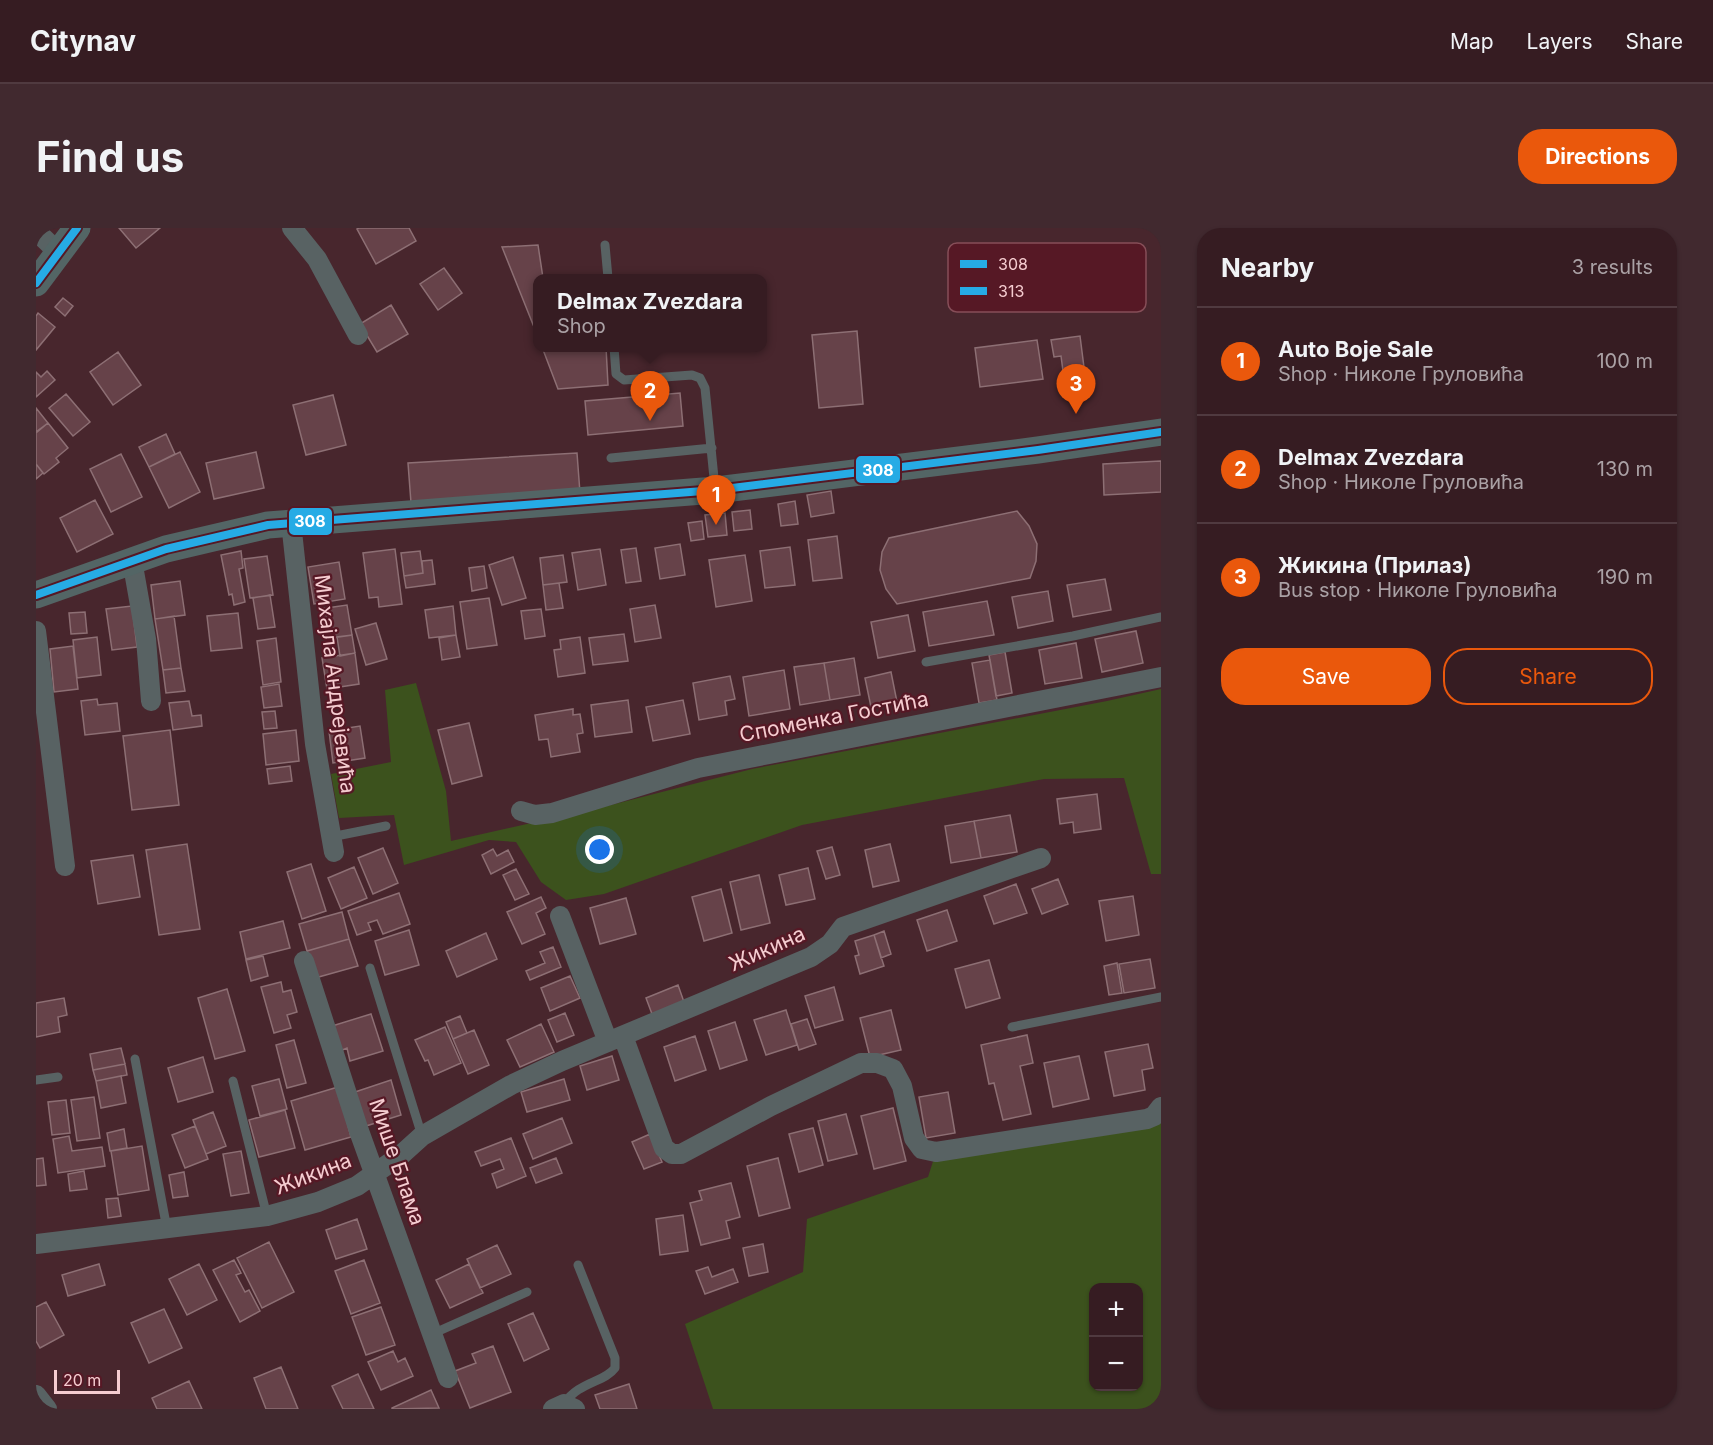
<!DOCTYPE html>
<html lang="en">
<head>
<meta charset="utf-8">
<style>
  body { margin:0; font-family:Inter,sans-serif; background:#41292f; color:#f1f3f6 }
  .controls { position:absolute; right:18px; bottom:18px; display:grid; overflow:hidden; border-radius:12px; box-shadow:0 2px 4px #0004 }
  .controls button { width:54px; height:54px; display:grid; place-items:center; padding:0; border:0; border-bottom:2px solid #503a40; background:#361c22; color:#f1f3f6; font:30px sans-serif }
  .scale { position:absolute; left:18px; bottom:15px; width:66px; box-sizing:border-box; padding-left:6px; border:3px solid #f5ccd0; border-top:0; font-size:16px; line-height:21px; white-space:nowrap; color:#f5ccd0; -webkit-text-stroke:4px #561825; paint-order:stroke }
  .you { position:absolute; left:564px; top:622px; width:21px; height:21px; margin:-15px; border:4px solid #fff; border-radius:50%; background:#1a73e8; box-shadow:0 0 0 9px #1a73e833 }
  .badge { display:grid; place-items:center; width:39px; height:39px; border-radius:50%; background:#ea580c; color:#fff; font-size:20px; font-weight:700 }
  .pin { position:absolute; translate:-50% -50px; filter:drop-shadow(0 2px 3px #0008) }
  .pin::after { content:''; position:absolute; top:32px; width:21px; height:18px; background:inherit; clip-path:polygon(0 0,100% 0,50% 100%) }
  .popup { position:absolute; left:497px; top:46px; width:234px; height:78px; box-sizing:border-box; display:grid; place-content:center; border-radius:12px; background:#361c22; filter:drop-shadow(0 2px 4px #0005); font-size:20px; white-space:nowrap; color:#aaa1a5 }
  .popup b { font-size:22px; color:#f1f3f6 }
  .popup::after { content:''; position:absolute; left:50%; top:100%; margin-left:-12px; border:12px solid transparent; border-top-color:#361c22 }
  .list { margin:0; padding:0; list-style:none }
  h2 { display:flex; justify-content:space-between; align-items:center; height:78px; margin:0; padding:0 24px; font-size:26px }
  h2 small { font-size:20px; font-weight:400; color:#aaa1a5 }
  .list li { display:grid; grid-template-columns:39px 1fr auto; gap:18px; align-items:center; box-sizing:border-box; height:108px; padding:0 24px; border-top:2px solid #503a40 }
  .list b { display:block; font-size:22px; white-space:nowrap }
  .list p { margin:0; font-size:20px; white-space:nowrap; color:#aaa1a5 }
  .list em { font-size:20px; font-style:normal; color:#aaa1a5 }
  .actions { display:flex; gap:12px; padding:18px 24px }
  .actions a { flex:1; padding:14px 0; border:2px solid #ea580c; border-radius:24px; text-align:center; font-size:21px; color:#ea580c }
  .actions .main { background:#ea580c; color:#fff }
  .map { position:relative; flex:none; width:1125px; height:1181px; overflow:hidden; border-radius:24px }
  header { display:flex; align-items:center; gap:36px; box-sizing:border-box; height:84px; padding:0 30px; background:#361c22; border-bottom:2px solid #503a40 }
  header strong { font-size:28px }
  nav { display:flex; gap:33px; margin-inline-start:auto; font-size:21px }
  .intro { display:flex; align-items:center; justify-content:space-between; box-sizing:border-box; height:144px; padding:0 36px }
  h1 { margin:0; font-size:42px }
  .button { padding:15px 27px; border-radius:24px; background:#ea580c; color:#fff; font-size:21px; font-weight:700 }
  main { display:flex; gap:36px; padding:0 36px }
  aside { flex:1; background:#361c22; border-radius:24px; box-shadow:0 2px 4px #0004 }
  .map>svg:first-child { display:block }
</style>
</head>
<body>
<header>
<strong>Citynav</strong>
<nav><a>Map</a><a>Layers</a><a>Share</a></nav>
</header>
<div class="intro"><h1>Find us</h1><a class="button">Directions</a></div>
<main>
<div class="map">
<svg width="1125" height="1181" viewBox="0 0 1125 1181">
  <rect width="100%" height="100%" fill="#48262d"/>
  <path fill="#3c521d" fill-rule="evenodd" d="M380,455L410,563L415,613L571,578L716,541L1071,473L1125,461V646H1115L1088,550L1008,551L766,597L568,666L530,672L505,654L480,614L453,612L368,637L358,587L303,590L295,546L355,534L349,462Z
    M1125,891V1181H677L649,1096L767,1044L771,991L892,949L900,924ZM1058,1060H1102V1158H1058Z"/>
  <path fill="#664249" stroke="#8d6f74" stroke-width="1.5" d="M83,0H124L100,20Z
    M323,0H373L380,13L340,36L321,1Z
    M502,17L507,50H502V109L466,19Z
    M408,40L426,65L402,82L384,56Z
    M27,70L37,78L29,88L19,79Z
    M355,77L372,106L341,124L324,96Z
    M2,85L19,99L0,122V88Z
    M821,103L827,176L783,180L776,107Z
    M1044,108L1050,155L1029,158L1025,128L1018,129L1015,112Z
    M1001,112L1007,151L944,159L939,120Z
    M506,119H570L572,157L522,161Z
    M82,124L105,157L77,177L54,144Z
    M11,143L19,152L0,169V144L5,149Z
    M644,165L647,198L552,207L549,173Z
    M30,166L54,194L37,208L13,180Z
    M297,167L310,217L270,227L257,177Z
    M0,180L12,195L0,204Z
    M12,195L32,220L20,230L23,234L8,246L0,236V205Z
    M130,206L139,226L113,239L103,219Z
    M144,224L164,264L133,280L113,239Z
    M220,224L228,260L178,271L170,235Z
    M541,225L544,265L375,275L372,235Z
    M85,226L106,269L75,284L54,241Z
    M1125,233V264L1068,267L1067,236Z
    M0,236L7,245L0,251Z
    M795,263L798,285L775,289L771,267Z
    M59,272L77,306L41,324L24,290Z
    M759,273L762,296L745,298L742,276Z
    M714,282L716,301L698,303L696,284Z
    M981,283L993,298L1001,316L1000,333L994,350L861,376L850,361L844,342L846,324L853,310Z
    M689,285L691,307L672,309L669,287Z
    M666,293L668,311L655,313L652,295Z
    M801,308L806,350L777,353L772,312Z
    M644,316L649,347L624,351L619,320Z
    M754,319L759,357L729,360L724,323Z
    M600,320L605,353L590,355L585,322Z
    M359,321L366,376L343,379L342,369L333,370L327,325Z
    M564,321L570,357L542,362L536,325Z
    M205,323L207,340L203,341L209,374L198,377L196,366L193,367L185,327Z
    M384,323L387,345L368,348L365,325Z
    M527,327L531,354L507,357L504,330Z
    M709,327L716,373L680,379L673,332Z
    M231,328L237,367L214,370L208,331Z
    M477,329L490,370L466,377L453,337Z
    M396,332L399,356L370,360L368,348L387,345L386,333Z
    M303,334L309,371L278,376L272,339Z
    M448,338L451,360L436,363L433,340Z
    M1069,351L1075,382L1037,389L1031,357Z
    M144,353L149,387L119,391L115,357Z
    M523,355L527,380L510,382L507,357Z
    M1012,363L1017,393L982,400L976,369Z
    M234,367L239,399L222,401L217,370Z
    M453,370L461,417L431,421L424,374Z
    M951,373L958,407L893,418L887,384Z
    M311,377L316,407L289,411L284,381Z
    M619,377L625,410L599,414L594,381Z
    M96,378L101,419L76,422L70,381Z
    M417,378L420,407L393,410L389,382Z
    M505,381L509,408L489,411L485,383Z
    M49,384L51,405L35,406L33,385Z
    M202,385L206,420L175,423L171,388Z
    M872,387L879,423L842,430L835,394Z
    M138,388L145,440L127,442L119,391Z
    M340,395L351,431L330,437L319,401Z
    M1100,403L1107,435L1066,444L1059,411Z
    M588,406L592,433L557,437L553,410Z
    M316,407L319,425L304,428L301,409Z
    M420,407L424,429L406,432L403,410Z
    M61,409L65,447L41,450L37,412Z
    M544,409L549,445L522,449L518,422L525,421L524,412Z
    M240,410L245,454L227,457L221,413Z
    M1040,415L1046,450L1009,456L1003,422Z
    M37,418L42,461L18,464L14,421Z
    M969,424L976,465L960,468L953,427Z
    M319,425L323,456L291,461L286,430Z
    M818,430L824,467L794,472L788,435Z
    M954,432L961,472L943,475L936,435Z
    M788,435L794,472L764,477L758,439Z
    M145,440L149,463L130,465L127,442Z
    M748,442L754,481L713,488L707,449Z
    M855,444L861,474L835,479L829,450Z
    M694,448L699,471L689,473L691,487L663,492L657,455Z
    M243,456L246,478L228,480L225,459Z
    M61,471L62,477L81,475L84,503L49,507L45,473Z
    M592,472L596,504L559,509L555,477Z
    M647,472L654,506L617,513L610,479Z
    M153,473L156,488L165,487L166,498L137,502L133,475Z
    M537,481V487L544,486L547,505L541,506L544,524L515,529L512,511L503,512L499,487Z
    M239,483L241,500L228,501L226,484Z
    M433,495L446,548L416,556L402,502Z
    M324,498L329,530L297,535L293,503Z
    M134,502L143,577L96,582L87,508Z
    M260,502L263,533L230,537L227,506Z
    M254,538L256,553L233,556L231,541Z
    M1061,566L1065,601L1038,605L1037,594L1024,596L1021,571Z
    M974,587L981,624L945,630L938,593Z
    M938,593L945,630L915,635L909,598Z
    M151,616L164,701L123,707L110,622Z
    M854,616L863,653L837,659L829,622Z
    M796,619L804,647L790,651L781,623Z
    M347,620L362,655L337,666L322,630Z
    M457,621L461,628L472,622L478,634L455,646L446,627Z
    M97,627L104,669L62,676L55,633Z
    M275,636L290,683L266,691L251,644Z
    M318,639L331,670L305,681L292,650Z
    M772,640L779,671L750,677L743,647Z
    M480,641L493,666L479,672L467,647Z
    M723,647L734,695L705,702L694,654Z
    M1022,651L1032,676L1006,686L996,661Z
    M980,656L991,685L958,696L948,668Z
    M685,661L696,705L668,713L656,669Z
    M363,665L374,696L347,706L341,692L332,695L335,702L321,707L312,683Z
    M1097,668L1103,707L1070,713L1063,673Z
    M505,669L510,680L500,685L509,706L486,716L471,684Z
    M590,670L600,706L564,716L554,680Z
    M911,682L921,713L891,723L881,692Z
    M306,684L313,711L271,723L263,696Z
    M247,693L254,720L210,731L204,704Z
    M373,702L383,737L349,747L339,713Z
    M848,703L855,726L845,730L838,707Z
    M450,705L461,731L421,749L410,723Z
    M838,707L848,738L824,746L819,728L823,727L819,713Z
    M313,711L322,738L279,750L271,723Z
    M517,719L525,739L494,752L490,743L509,735L504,724Z
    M227,728L232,748L215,753L210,732Z
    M1114,731L1119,760L1088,765L1083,736Z
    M953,732L964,770L930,780L919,741Z
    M1081,735L1086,765L1073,767L1068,738Z
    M534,748L544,770L514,783L505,760Z
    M245,754L247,764L255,762L261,784L251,787L255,800L238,805L225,759Z
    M642,757L648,774L616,786L610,770Z
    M798,759L807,792L779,800L769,768Z
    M191,761L209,823L179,831L162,770Z
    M28,770L31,787L22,789L24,804L0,809V775Z
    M750,782L761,817L730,827L718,792Z
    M855,782L865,822L834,829L824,790Z
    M529,785L538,807L521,814L512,792Z
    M335,786L347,823L314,833L311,820L304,823L296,798Z
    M424,788L431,805L417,811L410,794Z
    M771,791L780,816L763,822L755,796Z
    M699,794L711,832L684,841L672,803Z
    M505,796L518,824L484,839L471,812Z
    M409,799L425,835L398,847L392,832L389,833L379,812Z
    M438,802L453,837L432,846L417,811Z
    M991,807L997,835L984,838L995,886L967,892L958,855L953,856L945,817Z
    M659,808L670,842L639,853L628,819Z
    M258,812L270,855L251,860L240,817Z
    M1112,816L1117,840L1106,842L1109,862L1078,868L1069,824Z
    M85,820L89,836L57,842L54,826Z
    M576,828L583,852L551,862L544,838Z
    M1043,828L1053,871L1017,879L1008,835Z
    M167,829L177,864L142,874L132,840Z
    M89,836L91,847L60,853L57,842Z
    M85,848L90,875L65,880L60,853Z
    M243,851L251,881L224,888L216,858Z
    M528,851L534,872L491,884L485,864Z
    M355,852L365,887L330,898L319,864Z
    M302,859L315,909L269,922L255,873Z
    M912,864L919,905L890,910L883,869Z
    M58,869L64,910L41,913L35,872Z
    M30,872L34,905L16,907L12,874Z
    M857,880L870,933L838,941L825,888Z
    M249,882L259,920L223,929L213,892Z
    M177,884L190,918L170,926L157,892Z
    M810,886L821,926L792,933L782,893Z
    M526,890L536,915L497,931L487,906Z
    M159,898L172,931L149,940L136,907Z
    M777,900L787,937L763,944L753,906Z
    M88,901L91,920L74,923L71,905Z
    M614,906L626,934L608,941L596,914Z
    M33,908L36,923L66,919L69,938L22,945L17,911Z
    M475,910L490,948L461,960L456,946L468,941L464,931L445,938L439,924Z
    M106,918L113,962L82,967L75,923Z
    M205,923L213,965L195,968L187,926Z
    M7,930L10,957L0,958V931Z
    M520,930L526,945L500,955L494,940Z
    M742,930L754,980L723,988L711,938Z
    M48,943L51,961L34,963L32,946Z
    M148,944L152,968L137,970L133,947Z
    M695,955L704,989L690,993L694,1010L665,1017L654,975L666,972L663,963Z
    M82,970L85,988L72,990L70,971Z
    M647,987L652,1023L624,1027L620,991Z
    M321,991L331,1021L300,1031L290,1002Z
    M233,1014L258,1064L226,1080L201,1030Z
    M727,1016L732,1044L713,1048L707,1020Z
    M461,1017L475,1046L444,1060L431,1031Z
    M198,1032L205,1045L200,1047L209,1064L213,1062L224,1083L204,1094L177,1042Z
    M328,1032L344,1075L315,1086L299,1043Z
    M63,1036L69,1057L32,1068L26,1047Z
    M163,1036L181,1072L151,1087L133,1051Z
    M433,1036L447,1065L414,1080L400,1052Z
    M672,1039L676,1049L697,1041L702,1054L669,1066L660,1043Z
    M10,1074L28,1107L4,1120L0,1113V1079Z
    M345,1079L359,1117L330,1127L316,1089Z
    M128,1081L146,1120L113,1135L95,1095Z
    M497,1085L513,1121L488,1133L472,1096Z
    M457,1118L475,1164L434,1180L419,1143L440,1135L436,1126Z
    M357,1123L362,1134L369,1130L377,1148L345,1162L332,1134Z
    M245,1139L262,1181H230L218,1150Z
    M322,1146L338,1181H307L296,1158Z
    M153,1153L166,1181H121L116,1170Z
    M593,1156L601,1181H564L559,1167Z
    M395,1162L403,1180L356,1181V1180Z"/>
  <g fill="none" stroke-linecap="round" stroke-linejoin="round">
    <path stroke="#586263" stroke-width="9" d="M569,17L572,50
      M578,119L580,146L588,152L656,147L664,150L669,160L679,260
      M575,230L676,220
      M890,434L1037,408L1125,389
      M295,609L350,598
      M334,740L386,908
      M976,799L1125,769
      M99,831L131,1001
      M0,852L22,849
      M197,853L231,988
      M396,1106L491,1064
      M528,1176C542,1154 569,1154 579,1140V1130L542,1037"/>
    <path stroke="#586263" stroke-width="20" d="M256,0L281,31L322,107
      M0,3L24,26
      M255,294L279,516L298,624
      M96,332L110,411L115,473
      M0,403L29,638
      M485,583L499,587L516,585L662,540L1125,449
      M524,688L572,814
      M268,733L323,903L412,1150
      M587,808L628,920L636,926H645L735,878L825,835H841L857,841L866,858L878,910L886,921L900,924L1111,891L1118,888L1125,879
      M0,1016L231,988L282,974L321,958L365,927L386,908L475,857L526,833L775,729L794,716L807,699L1005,630
      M0,1167L11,1181
      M517,1181L528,1176L539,1181"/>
    <path stroke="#536565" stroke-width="27" d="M0,55L41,0
      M0,367L130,321L232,297L680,262L1002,222L1125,204"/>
    <g stroke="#561825" stroke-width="12">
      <path id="bus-1" d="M0,367L130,321L232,297L680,262L1002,222L1125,204"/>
    </g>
    <g stroke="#561825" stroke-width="12">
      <path id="bus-2" d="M0,55L41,0"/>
    </g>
    <use href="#bus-1" stroke="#26abe5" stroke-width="8"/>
    <use href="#bus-2" stroke="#26abe5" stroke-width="8"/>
  </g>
  <g text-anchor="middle" stroke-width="4.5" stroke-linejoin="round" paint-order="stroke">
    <g font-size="21" fill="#f5ccd0" stroke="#561825">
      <text transform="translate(299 456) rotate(83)" y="7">Михајла Андрејевића</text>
      <text transform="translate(798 489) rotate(-11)" y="7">Споменка Гостића</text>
      <text transform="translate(731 721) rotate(-24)" y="7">Жикина</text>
      <text transform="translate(361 934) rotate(71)" y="7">Мише Блама</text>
      <text transform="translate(277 946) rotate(-21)" y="7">Жикина</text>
    </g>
  </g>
  <rect x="912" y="15" width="198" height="69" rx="9" fill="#561825" stroke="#864e58" stroke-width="1.5"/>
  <rect x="924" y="32" width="27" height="8" fill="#26abe5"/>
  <rect x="924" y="59" width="27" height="8" fill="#26abe5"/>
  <g font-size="16" fill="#f5ccd0">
    <text x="962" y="42">308</text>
    <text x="962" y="69">313</text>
  </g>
  <g stroke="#561825" stroke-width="2">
    <rect x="819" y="227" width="46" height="29" rx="6" fill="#26abe5"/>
    <rect x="252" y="279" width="45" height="29" rx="6" fill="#26abe5"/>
  </g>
  <g font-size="16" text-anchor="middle" font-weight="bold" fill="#fff">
    <text x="842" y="248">308</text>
    <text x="274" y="299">308</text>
  </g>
</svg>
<div class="controls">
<button>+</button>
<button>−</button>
</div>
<div class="scale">20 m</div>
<div class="you"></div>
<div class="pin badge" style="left:680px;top:297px">1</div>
<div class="pin badge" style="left:614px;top:193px">2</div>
<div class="popup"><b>Delmax Zvezdara</b>Shop</div>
<div class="pin badge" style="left:1040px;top:186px">3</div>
</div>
<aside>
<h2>Nearby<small>3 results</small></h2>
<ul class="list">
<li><span class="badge">1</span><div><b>Auto Boje Sale</b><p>Shop · Николе Груловића</p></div><em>100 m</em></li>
<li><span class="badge">2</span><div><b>Delmax Zvezdara</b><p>Shop · Николе Груловића</p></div><em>130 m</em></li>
<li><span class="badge">3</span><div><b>Жикина (Прилаз)</b><p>Bus stop · Николе Груловића</p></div><em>190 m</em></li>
</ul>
<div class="actions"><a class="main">Save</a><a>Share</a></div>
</aside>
</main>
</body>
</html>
